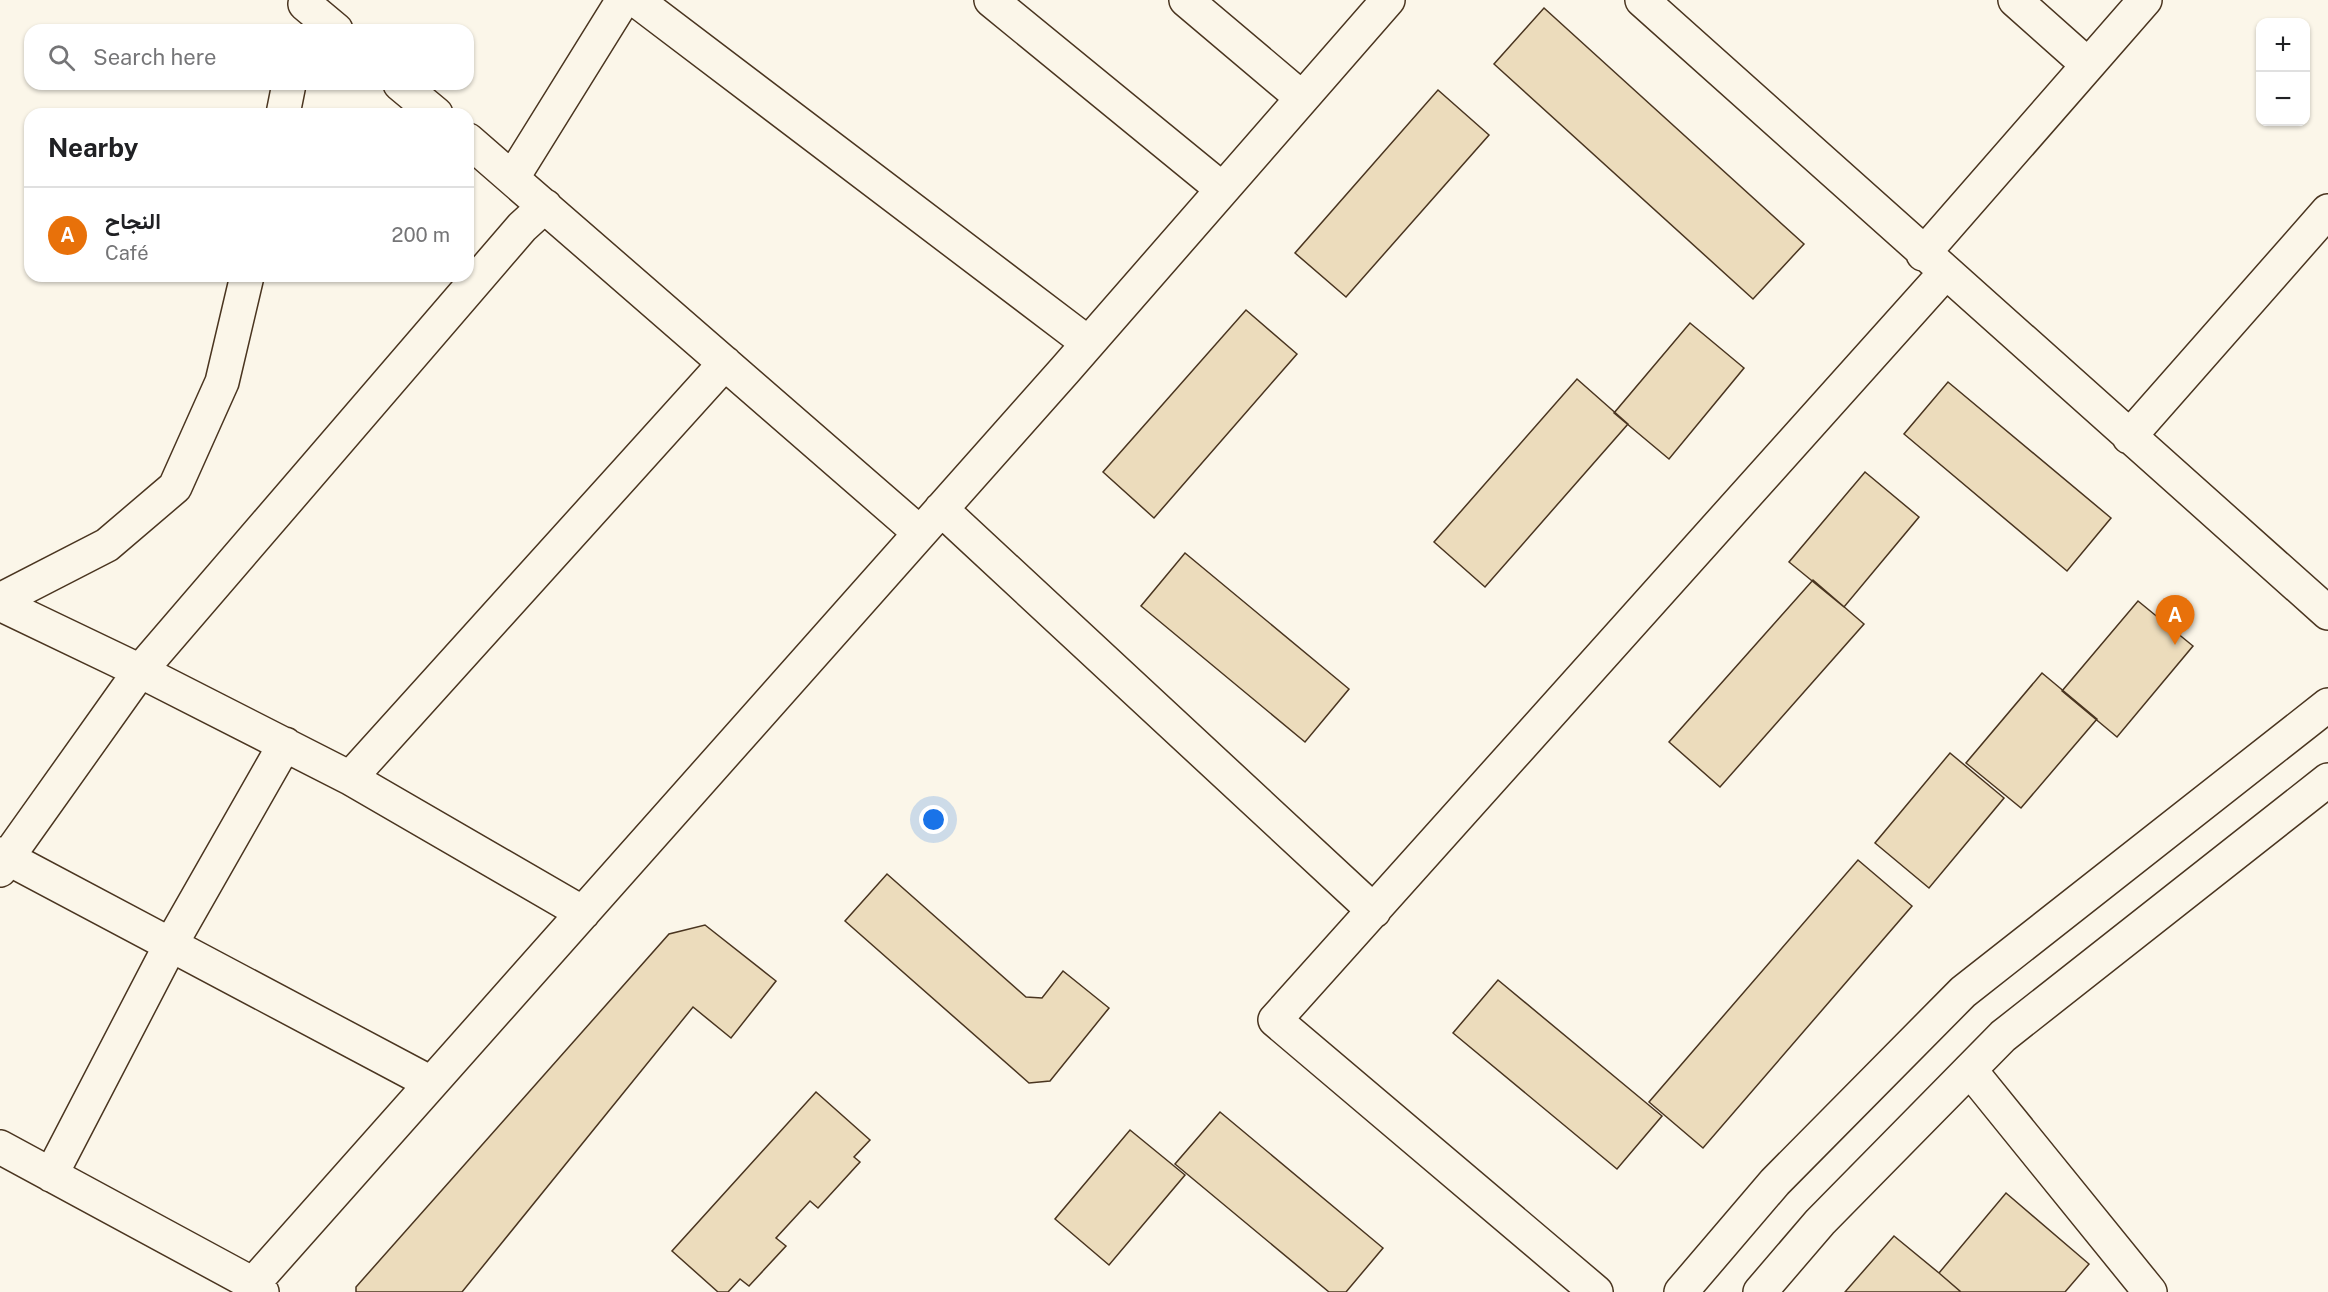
<!DOCTYPE html>
<html lang="en">
<head>
<meta charset="utf-8">
<style>
  body { margin:0; font-family:"Public Sans",Vazirmatn,sans-serif; background:#f2f2f2; color:#202124 }
  .controls { position:absolute; right:18px; top:18px; display:grid; overflow:hidden; border-radius:12px; box-shadow:0 2px 4px #0004 }
  .controls button { width:54px; height:54px; display:grid; place-items:center; padding:0; border:0; border-bottom:2px solid #e0e0e0; background:#fff; color:#202124; font:30px sans-serif }
  .you { position:absolute; left:934px; top:820px; width:21px; height:21px; margin:-15px; border:4px solid #fff; border-radius:50%; background:#1a73e8; box-shadow:0 0 0 9px #1a73e833 }
  .badge { display:grid; place-items:center; width:39px; height:39px; border-radius:50%; background:#c62828; color:#fff; font-size:20px; font-weight:700 }
  .pin { position:absolute; translate:-50% -50px; filter:drop-shadow(0 2px 3px #0008) }
  .pin::after { content:''; position:absolute; top:32px; width:21px; height:18px; background:inherit; clip-path:polygon(0 0,100% 0,50% 100%) }
  .list { margin:0; padding:0; list-style:none }
  h2 { display:flex; justify-content:space-between; align-items:center; height:78px; margin:0; padding:0 24px; font-size:26px }
  h2 small { font-size:20px; font-weight:400; color:#757577 }
  .list li { display:grid; grid-template-columns:39px 1fr auto; gap:18px; align-items:center; box-sizing:border-box; height:96px; padding:0 24px; border-top:2px solid #e0e0e0 }
  .list b { display:block; font-size:22px; white-space:nowrap }
  .list p { margin:0; font-size:20px; white-space:nowrap; color:#757577 }
  .list em { font-size:20px; font-style:normal; color:#757577 }
  .icon { flex:none; width:33px; height:33px; fill:none; stroke:currentColor; stroke-width:2; stroke-linecap:round; stroke-linejoin:round }
  .map { position:relative; flex:none; width:2328px; height:1292px; overflow:hidden }
  .search { position:absolute; background:#fff; box-shadow:0 2px 4px #0004; left:24px; top:24px; width:450px; height:66px; display:flex; align-items:center; gap:15px; box-sizing:border-box; padding:0 21px; border-radius:18px; color:#757577; font-size:22px }
  .panel { position:absolute; background:#fff; box-shadow:0 2px 4px #0004; left:24px; top:108px; width:450px; height:174px; border-radius:18px }
  .map>svg:first-child { display:block }
</style>
</head>
<body>
<div class="map">
<svg width="2328" height="1292" viewBox="0 0 2328 1292">
  <rect width="100%" height="100%" fill="#fbf6e9"/>
  <path fill="#ecdcbc" stroke="#4a3520" stroke-width="1.5" d="M1544,8L1804,244L1753,299L1494,64Z
    M1438,90L1489,135L1346,297L1295,253Z
    M1246,310L1297,354L1154,518L1103,472Z
    M1690,323L1744,368L1669,459L1614,413Z
    M1577,379L1628,424L1485,587L1434,542Z
    M1948,382L2111,518L2067,571L1904,434Z
    M1865,472L1919,517L1844,607L1789,562Z
    M1185,553L1349,689L1305,742L1141,606Z
    M1813,580L1864,624L1720,787L1669,742Z
    M2138,601L2193,646L2117,737L2062,691Z
    M2042,673L2097,719L2021,808L1966,763Z
    M1950,753L2004,798L1929,888L1875,843Z
    M1858,860L1912,906L1703,1148L1649,1102Z
    M887,874L1026,997L1042,998L1063,971L1109,1008L1050,1081L1029,1083L845,921Z
    M705,925L776,981L731,1038L693,1007L462,1292H356V1287L669,934Z
    M1498,980L1662,1116L1617,1169L1453,1033Z
    M816,1092L870,1140L854,1157L860,1162L818,1208L810,1201L776,1238L786,1246L749,1286L740,1279L728,1292H718L672,1251Z
    M1220,1112L1383,1248L1346,1292H1329L1175,1164Z
    M1130,1130L1185,1175L1109,1265L1055,1219Z
    M2006,1193L2089,1264L2065,1292H1961L1939,1273Z
    M1894,1236L1939,1273L1961,1292H1845Z"/>
  <g fill="none" stroke-linecap="round" stroke-linejoin="round">
    <g stroke="#4a3520" stroke-width="36">
      <path id="street" d="M636,0L1088,343
        M991,0L1222,189
        M1186,0L1302,98
        M1642,0L2328,613
        M2015,0L2088,65
        M305,4L336,30
        M400,84L436,114
        M283,114L289,84
        M468,140L920,533
        M513,177L623,0
        M1923,254L2145,0
        M2129,437L2328,211
        M941,509L1374,911
        M0,600L107,545L175,487L222,382L247,276
        M0,604L140,671L350,778L583,913
        M350,778L725,363
        M0,854L431,1083
        M0,870L7,858L140,671L522,227L545,206
        M1970,1070L2150,1292
        M0,1147L253,1284L262,1292
        M51,1175L171,944L285,744
        M253,1284L1065,370L1388,0
        M1596,1292L1275,1020L1945,273"/>
    </g>
    <g stroke="#4a3520" stroke-width="36">
      <path id="secondary" d="M1681,1292L1775,1182L1963,992L2328,705
        M1760,1292L1820,1222L2003,1036L2328,780"/>
    </g>
    <use href="#street" stroke="#fbf6e9" stroke-width="33"/>
    <use href="#secondary" stroke="#fbf6e9" stroke-width="33"/>
  </g>
</svg>
<div class="controls">
<button>+</button>
<button>−</button>
</div>
<div class="you"></div>
<div class="pin badge" style="left:2175px;top:645px;background:#e8710a">A</div>
<div class="search"><svg class="icon" aria-label="search" viewBox="0 0 24 24"><circle cx="10" cy="10" r="6"/><path d="M15 15l6 6"/></svg>Search here</div>
<section class="panel">
<h2>Nearby<small></small></h2>
<ul class="list">
<li><span class="badge" style="background:#e8710a">A</span><div><b>النجاح</b><p>Café</p></div><em>200 m</em></li>
</ul>
</section>
</div>
</body>
</html>
